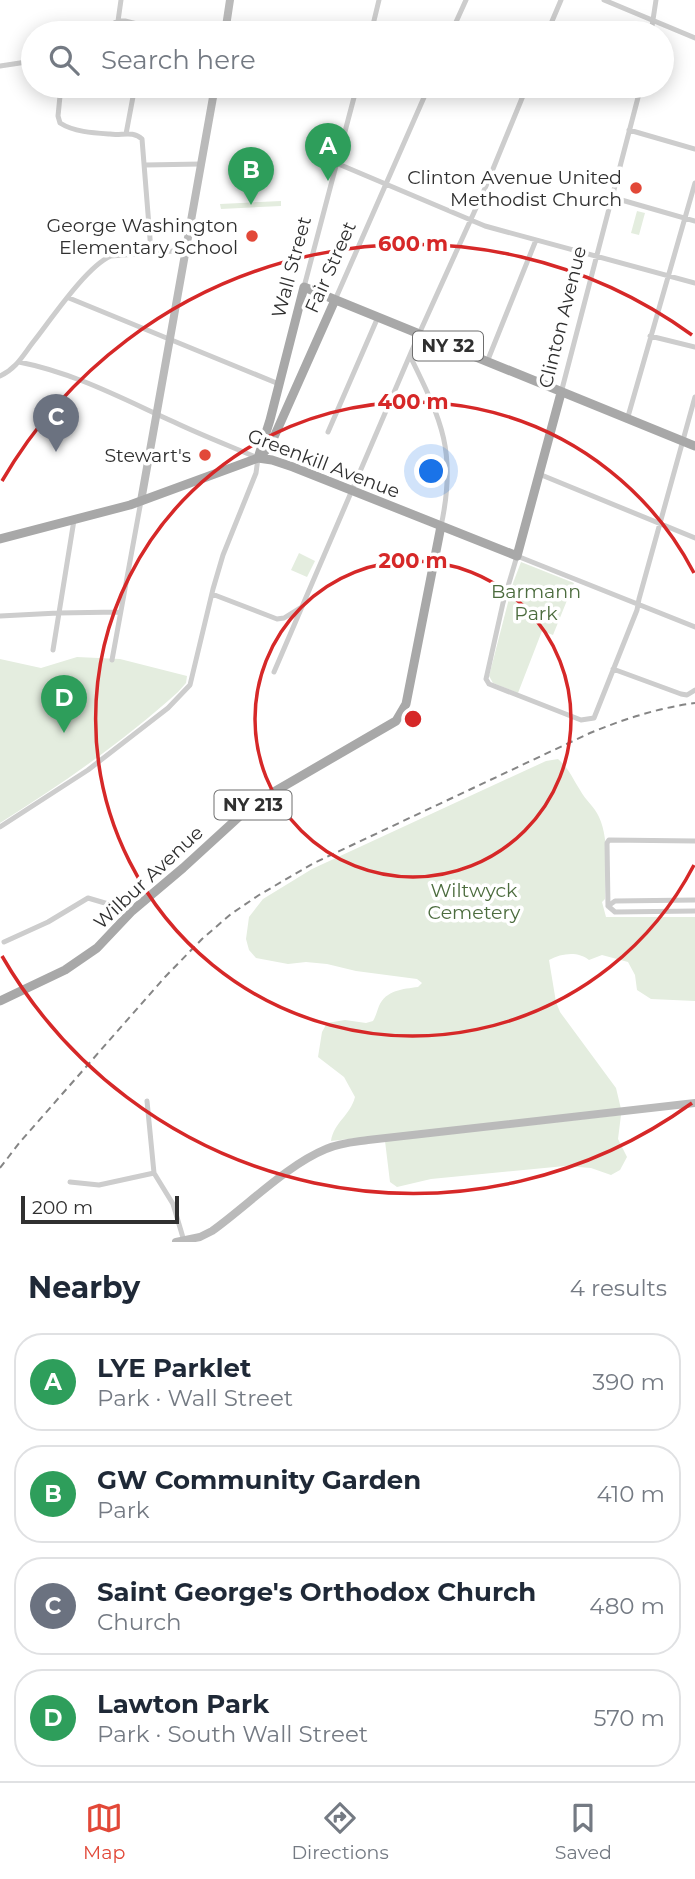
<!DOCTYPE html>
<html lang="en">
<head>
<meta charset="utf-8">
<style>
  body { margin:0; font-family:Montserrat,sans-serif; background:#f2f2f3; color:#1f2937 }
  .scale { position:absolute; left:21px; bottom:18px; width:158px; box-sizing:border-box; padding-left:7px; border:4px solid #303030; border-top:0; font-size:19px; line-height:24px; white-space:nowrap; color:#303030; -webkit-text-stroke:5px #fff; paint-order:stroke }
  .you { position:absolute; left:432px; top:472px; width:24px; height:24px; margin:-18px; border:5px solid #fff; border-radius:50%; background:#1a73e8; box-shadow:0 0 0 10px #1a73e833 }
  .badge { display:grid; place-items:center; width:46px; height:46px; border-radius:50%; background:#e24838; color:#fff; font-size:23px; font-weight:700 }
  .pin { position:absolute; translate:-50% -58px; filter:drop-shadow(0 2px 4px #0008) }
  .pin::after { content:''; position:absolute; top:37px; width:24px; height:21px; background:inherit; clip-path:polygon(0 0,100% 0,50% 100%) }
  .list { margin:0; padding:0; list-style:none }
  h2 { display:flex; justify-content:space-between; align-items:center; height:91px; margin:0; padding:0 28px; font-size:30px }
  h2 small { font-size:23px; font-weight:400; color:#747a83 }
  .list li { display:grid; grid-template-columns:46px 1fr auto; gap:21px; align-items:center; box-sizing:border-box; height:98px; margin:0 14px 14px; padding:0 14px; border:2px solid #e0e1e3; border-radius:28px }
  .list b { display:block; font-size:26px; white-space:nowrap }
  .list p { margin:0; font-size:23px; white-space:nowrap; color:#747a83 }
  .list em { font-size:23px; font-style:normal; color:#747a83 }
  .icon { flex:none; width:38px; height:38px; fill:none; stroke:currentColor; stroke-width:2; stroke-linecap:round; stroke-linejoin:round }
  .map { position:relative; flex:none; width:695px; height:1242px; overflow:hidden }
  .search { position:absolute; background:#fff; box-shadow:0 4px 18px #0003; left:21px; right:21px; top:21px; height:77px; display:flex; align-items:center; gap:18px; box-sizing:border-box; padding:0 24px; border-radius:38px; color:#747a83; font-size:26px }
  .sheet { height:539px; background:#fff }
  nav { display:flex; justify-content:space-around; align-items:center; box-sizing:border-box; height:98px; border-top:2px solid #e0e1e3; background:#fff; font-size:19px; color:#747a83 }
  nav a { display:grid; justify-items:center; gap:4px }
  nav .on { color:#e24838 }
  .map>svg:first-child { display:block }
</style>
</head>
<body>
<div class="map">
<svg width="695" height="1242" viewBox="0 0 695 1242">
  <rect width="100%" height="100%" fill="#fff"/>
  <path fill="#e4eddf" d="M281,201V206L221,209L220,204Z
    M637,211L645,213L639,235L631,233Z
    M299,553L315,561L307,577L291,570Z
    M521,562L574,583L553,635L542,631L518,693L493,683L489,676L513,583Z
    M77,657L120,659L187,676L186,683L178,692C124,741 62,784 0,823V659L41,668Z
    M558,759C568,767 573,779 580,790C585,800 595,807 599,817C610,841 605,873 605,899L602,902L606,917H695V1001L651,999L637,990L635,975L628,962L602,955L589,960C578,951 562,953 549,960L556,1002L560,1012L616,1088L621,1109L331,1141C334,1122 350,1116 355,1097L344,1077L318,1057L322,1032L327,1023L345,1020L366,1023L373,1021C376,1016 377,1011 379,1006C386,990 403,989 418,987L422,983L417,979L356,971L327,964L306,962L288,964L256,958L249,950L246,939L249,917L263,899L312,869L546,761Z
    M621,1115L618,1139L627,1157L620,1170L611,1175L591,1168L565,1166L431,1179L397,1187L390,1182L385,1141Z"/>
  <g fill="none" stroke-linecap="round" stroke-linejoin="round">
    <path stroke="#cdcdcd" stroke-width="5" d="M604,0L695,38
      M118,21L121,0
      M96,33L118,21H125L174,33
      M371,33L379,0
      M451,33L466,0
      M547,33L561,0
      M651,33L656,0
      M0,66L33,61
      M61,86L58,116L60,123C74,132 94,133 110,134C121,136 133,130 142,139L151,251
      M629,130L695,149
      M126,134L135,86
      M336,163L485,226L695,283
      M145,165L201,164
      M611,197L695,221
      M304,287L357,86
      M69,298L279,384
      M335,300L429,86
      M650,336L695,347
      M410,356C442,421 457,453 441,526
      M487,362L536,240
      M0,376C17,368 23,355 34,341C52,318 87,266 111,256L186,250
      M561,393L641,86
      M695,397L639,599L637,610L594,718L581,720L489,684L486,679L503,603L517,556L695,627
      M627,420L695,183
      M328,432L378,317
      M539,474L695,538
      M212,594L277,619L284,618L300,608
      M0,616L58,613L119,612
      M53,650L74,520
      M112,660L141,501
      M613,669L681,694L687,695L695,690
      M274,672L419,334L486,186L527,86
      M0,827L88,770L168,708L190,685L213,589L223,555L256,473L258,458C230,446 201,435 174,422C123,399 75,373 19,362
      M608,906L607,843L609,840L695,841
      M608,906L615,912L695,911
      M608,906L615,901L695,900
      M4,942L48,922L88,898L132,911
      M147,1101L154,1173L173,1204L184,1241
      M70,1182L99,1185L154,1173"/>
    <path stroke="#bababa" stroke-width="8" d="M225,33L230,0
      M141,501L215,86
      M176,1242L200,1237L212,1231C247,1206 287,1165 326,1149C339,1143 354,1142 368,1140L695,1103"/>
    <path stroke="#a8a8a8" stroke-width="9" d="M258,458L270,420L304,287L695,446
      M258,458L272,460L293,467L517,556L561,393
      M0,539L130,505L258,458L270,446L335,300
      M0,1001L65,970L97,948L132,911L183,868L253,804L396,721L406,704L441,526"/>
    <path stroke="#858585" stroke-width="2" stroke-dasharray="7 5" stroke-linecap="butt" d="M0,1168L20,1142L165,977L202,939L231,914L259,895L314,863L590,733C624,719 658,708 695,703"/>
  </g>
  <g fill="none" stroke="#d62828" stroke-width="3.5">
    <circle cx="413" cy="719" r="158"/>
    <path d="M694 865A317 317 0 1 1 694 573"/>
    <path d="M692 1103A475 475 0 0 1 2 956M2 481A475 475 0 0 1 692 335"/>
  </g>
  <g fill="#e24838" stroke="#fff" stroke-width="2.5">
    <circle cx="636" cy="188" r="7"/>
    <circle cx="252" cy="236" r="7"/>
    <circle cx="205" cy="455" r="7"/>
  </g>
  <g text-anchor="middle" stroke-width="7" stroke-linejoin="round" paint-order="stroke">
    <g fill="#fff" stroke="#6e6e6e" stroke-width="2">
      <rect x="413" y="331.5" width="70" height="29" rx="5"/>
      <rect x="214.5" y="790.5" width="77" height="29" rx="5"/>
    </g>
    <g font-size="18" font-weight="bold" fill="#303030">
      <text x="448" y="352">NY 32</text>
      <text x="253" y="811">NY 213</text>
    </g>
    <g font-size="19" fill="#303030" stroke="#fff" text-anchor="end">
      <text x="622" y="184">Clinton Avenue United<tspan x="622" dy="22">Methodist Church</tspan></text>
      <text x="238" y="232">George Washington<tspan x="238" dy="22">Elementary School</tspan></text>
      <text x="191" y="462">Stewart's</text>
    </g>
    <g font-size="19" fill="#303030" stroke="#fff">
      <text transform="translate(291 267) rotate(-75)" y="7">Wall Street</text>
      <text transform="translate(330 267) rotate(-66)" y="7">Fair Street</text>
      <text transform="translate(562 317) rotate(-76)" y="7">Clinton Avenue</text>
      <text transform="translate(324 463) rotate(21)" y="7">Greenkill Avenue</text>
      <text transform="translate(148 877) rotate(-43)" y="7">Wilbur Avenue</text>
    </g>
    <g font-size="19" fill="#4c6c3e" stroke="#fff">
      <text x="536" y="598">Barmann<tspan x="536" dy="22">Park</tspan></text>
      <text x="474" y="897">Wiltwyck<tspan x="474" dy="22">Cemetery</tspan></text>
    </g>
  </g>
  <circle cx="413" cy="719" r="10" fill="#d62828" stroke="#fff" stroke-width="3.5"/>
  <g font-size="21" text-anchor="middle" font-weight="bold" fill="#d62828" stroke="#fff" stroke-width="7" stroke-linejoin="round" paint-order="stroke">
    <text x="413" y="251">600 m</text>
    <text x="413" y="409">400 m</text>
    <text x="413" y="568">200 m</text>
  </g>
</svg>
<div class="scale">200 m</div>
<div class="you"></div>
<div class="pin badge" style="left:328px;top:181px;background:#2e9e5b">A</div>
<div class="pin badge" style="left:251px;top:205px;background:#2e9e5b">B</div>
<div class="pin badge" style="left:56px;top:452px;background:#6b7280">C</div>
<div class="pin badge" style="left:64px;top:733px;background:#2e9e5b">D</div>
<div class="search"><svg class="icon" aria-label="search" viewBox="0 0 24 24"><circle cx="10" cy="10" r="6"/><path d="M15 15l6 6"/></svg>Search here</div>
</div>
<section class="sheet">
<h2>Nearby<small>4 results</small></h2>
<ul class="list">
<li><span class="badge" style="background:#2e9e5b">A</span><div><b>LYE Parklet</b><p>Park · Wall Street</p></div><em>390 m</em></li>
<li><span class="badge" style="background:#2e9e5b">B</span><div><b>GW Community Garden</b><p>Park</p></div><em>410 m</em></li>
<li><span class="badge" style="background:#6b7280">C</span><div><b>Saint George's Orthodox Church</b><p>Church</p></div><em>480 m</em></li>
<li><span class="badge" style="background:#2e9e5b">D</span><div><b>Lawton Park</b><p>Park · South Wall Street</p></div><em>570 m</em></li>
</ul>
</section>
<nav>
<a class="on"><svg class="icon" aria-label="map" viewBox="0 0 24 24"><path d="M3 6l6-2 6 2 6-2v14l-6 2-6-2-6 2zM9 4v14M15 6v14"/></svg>Map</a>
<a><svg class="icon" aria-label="directions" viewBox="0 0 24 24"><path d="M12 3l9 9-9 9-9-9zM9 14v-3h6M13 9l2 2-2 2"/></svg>Directions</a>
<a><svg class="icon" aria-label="saved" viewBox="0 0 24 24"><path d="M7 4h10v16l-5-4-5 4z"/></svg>Saved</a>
</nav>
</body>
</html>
